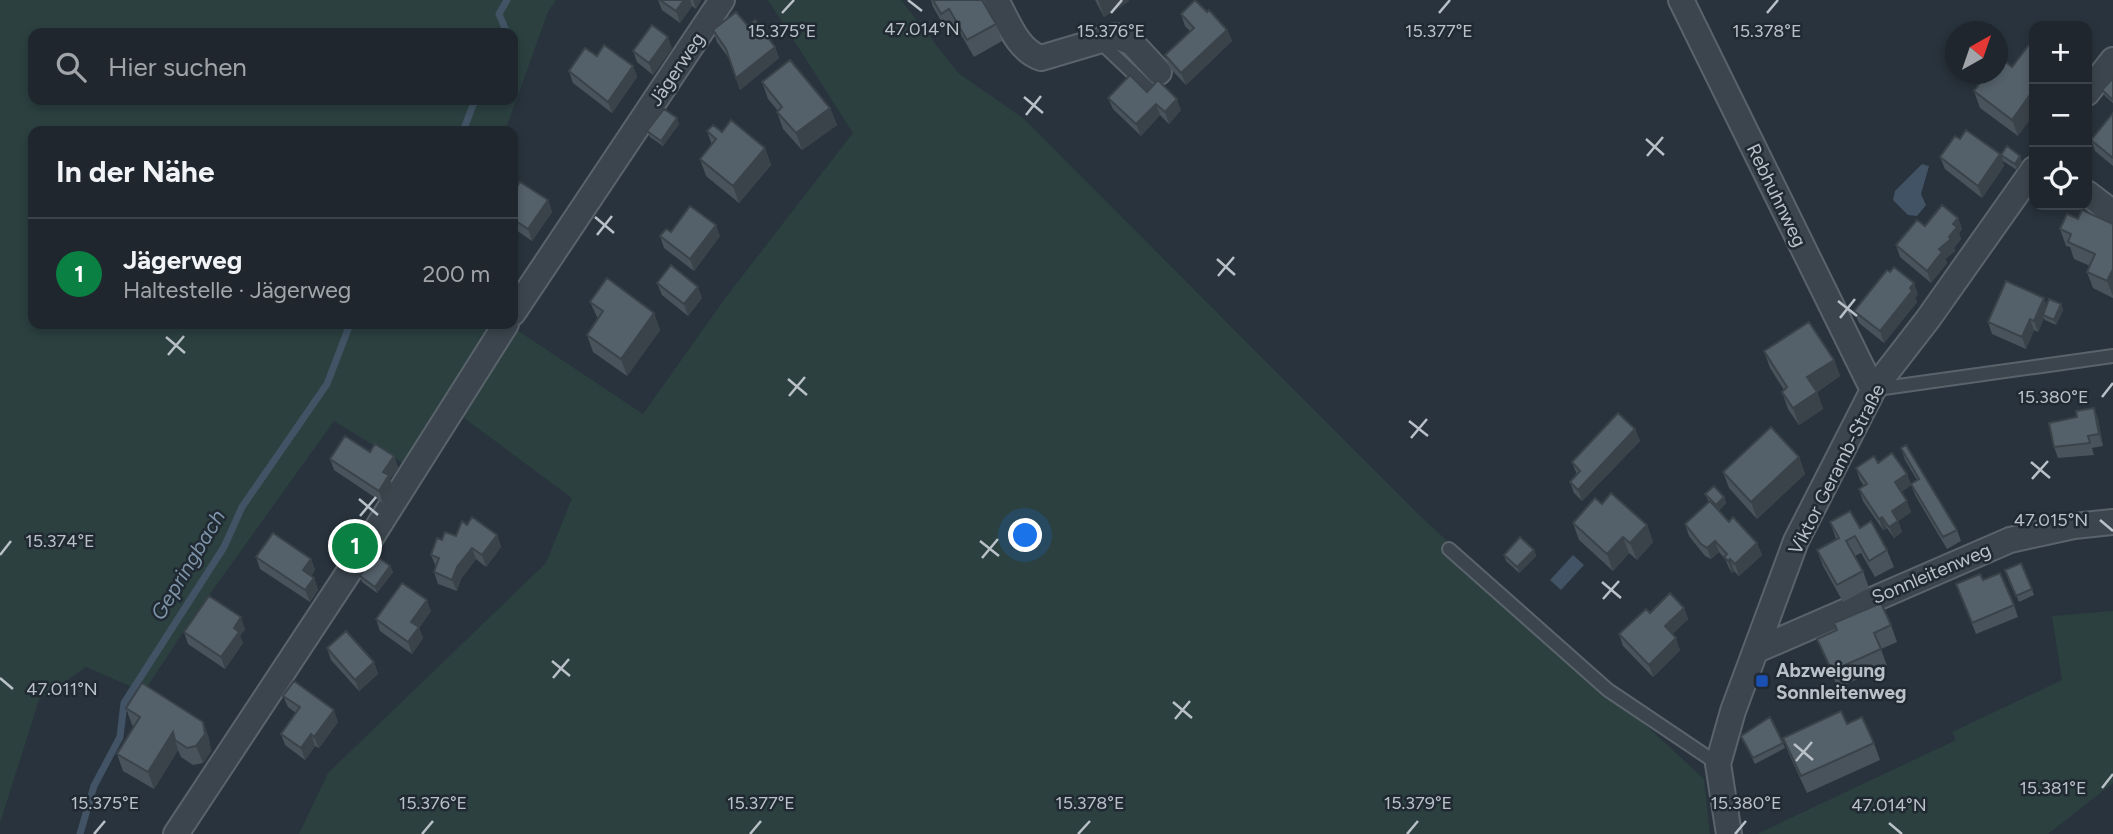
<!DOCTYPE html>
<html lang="de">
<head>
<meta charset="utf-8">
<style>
  body { margin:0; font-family:Figtree,sans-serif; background:#272e36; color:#f1f3f6 }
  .controls { position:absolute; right:21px; top:21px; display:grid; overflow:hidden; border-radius:14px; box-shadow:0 4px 10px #0003 }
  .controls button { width:63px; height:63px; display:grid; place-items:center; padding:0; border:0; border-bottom:2px solid #3c434a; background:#1f262e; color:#f1f3f6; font:35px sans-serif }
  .compass { position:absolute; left:1945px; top:21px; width:63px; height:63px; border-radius:50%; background:#1f262e; box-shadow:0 4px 10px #0003; rotate:40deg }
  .you { position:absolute; left:1026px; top:536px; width:24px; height:24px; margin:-18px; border:5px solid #fff; border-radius:50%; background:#1a73e8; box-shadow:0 0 0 10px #1a73e833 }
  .badge { display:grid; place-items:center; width:46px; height:46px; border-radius:50%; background:#0b8043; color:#fff; font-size:23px; font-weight:700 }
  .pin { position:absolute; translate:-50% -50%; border:4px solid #fff; box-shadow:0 2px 7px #0006 }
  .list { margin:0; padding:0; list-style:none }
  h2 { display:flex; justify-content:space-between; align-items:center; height:91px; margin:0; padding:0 28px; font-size:30px }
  h2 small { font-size:23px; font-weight:400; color:#a1a5aa }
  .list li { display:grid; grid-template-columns:46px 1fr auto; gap:21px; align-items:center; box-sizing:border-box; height:112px; padding:0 28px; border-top:2px solid #3c434a }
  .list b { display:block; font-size:26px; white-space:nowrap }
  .list p { margin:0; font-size:23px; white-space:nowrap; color:#a1a5aa }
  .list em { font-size:23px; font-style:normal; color:#a1a5aa }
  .icon { flex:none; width:38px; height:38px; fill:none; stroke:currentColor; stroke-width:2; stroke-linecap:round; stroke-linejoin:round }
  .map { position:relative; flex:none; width:2113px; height:834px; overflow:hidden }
  .search { position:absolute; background:#1f262e; box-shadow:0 4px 10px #0003; left:28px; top:28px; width:490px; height:77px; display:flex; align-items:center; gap:18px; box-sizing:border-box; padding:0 24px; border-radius:14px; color:#a1a5aa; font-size:26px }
  .panel { position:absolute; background:#1f262e; box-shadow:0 4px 10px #0003; left:28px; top:126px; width:490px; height:203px; border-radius:14px }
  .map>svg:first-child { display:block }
</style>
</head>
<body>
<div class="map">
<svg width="2113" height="834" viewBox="0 0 2113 834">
  <rect width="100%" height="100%" fill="#29333d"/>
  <path fill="#2b403f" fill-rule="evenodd" d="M0,0H556L548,12L505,131H33V324H508L643,414L726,297L853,133L768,0H901L958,73L1023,118L1418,514L1704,779L1710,834H299L328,773L546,563L572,498L445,404L406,465L334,421L187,626L144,692L86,667L39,700L0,823ZM33,33H513V100H33Z
    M2113,611V783L2048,834H1757L1956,740L1952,732L2062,680L2052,616Z"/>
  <path fill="#415364" d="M1922,164L1929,166L1921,194L1926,205L1917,216L1908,215L1893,200L1895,191Z
    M1573,555L1584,565L1561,590L1550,580Z"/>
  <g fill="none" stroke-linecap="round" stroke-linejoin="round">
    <path stroke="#415364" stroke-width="7" d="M507,33L499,14L507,0
      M463,131L475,100
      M80,834L94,786L120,737L124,703L224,547L242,507L327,384L350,324"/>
    <g stroke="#5a636b" stroke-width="16">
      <path id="service" d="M1098,40L1156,95
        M1877,389L2113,356
        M1449,549L1608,690L1718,764"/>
    </g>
    <g stroke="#5a636b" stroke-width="28">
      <path id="minor" d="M996,0C1008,21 1017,50 1041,58L1115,36L1132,43L1159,72
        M1681,0L1873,390
        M2087,93L2113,60
        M2087,193L2113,213
        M513,313L722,0
        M1757,650L2010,540L2074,526L2113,522
        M176,834L362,552L506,324
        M1729,834L1718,764L1733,711L1796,541L1873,390L1928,319L2034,169"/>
    </g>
    <use href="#service" stroke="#3c454e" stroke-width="12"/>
    <use href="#minor" stroke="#3c454e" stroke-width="24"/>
  </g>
  <path fill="#48535b" d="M658,0H701L696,9L692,6L680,23L662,10Z
    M931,0H984L985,2L984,3L996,24L1002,41L974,57L956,26L947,31L933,7Z
    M1095,0H1129V1L1104,17Z
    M1207,12L1227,30L1232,41L1186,85L1169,67L1165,55L1190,31L1185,26L1181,14Z
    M748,26L775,47L779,58L740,90L730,60L717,42L713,30Z
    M672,48L653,75L637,62L633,51Z
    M633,66L637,77L612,113L573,83L569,71Z
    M2012,67L2018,136L1980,108L1974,91Z
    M2113,78V103L2105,96L2102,90Z
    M762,82L830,108L837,125L802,150L783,129L777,112L778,111L768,99Z
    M1147,92L1181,110L1169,124L1160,115L1141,136L1113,109L1108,98Z
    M2113,113V166L2095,151L2091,140Z
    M679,124L663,146L650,137L647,131Z
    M707,131L722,132L765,148L771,165L739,203L706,176L700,159L712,145Z
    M1960,139L2000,154L2004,166L1982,198L1945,169L1940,157Z
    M2001,155L2020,156L2022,162L2017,170L2003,161Z
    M513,193L548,200L552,212L532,241L513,228Z
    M1958,218L1962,229L1959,233L1961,239L1954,248L1955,251L1945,259L1947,263L1931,283L1900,257L1896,245L1925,226Z
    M2078,219L2113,224V298L2093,288L2087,272L2090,266L2074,259L2070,247L2066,246L2060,229Z
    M671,232L720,236L694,271L664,248L660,236Z
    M657,283L702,298L688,316L662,295Z
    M1918,294L1915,298L1917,302L1884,343L1859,323L1854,311Z
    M590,302L654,313L660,330L627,376L593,352L587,335L598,319Z
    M2061,304L2063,310L2056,325L2045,320L2044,318L2038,332L2034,330L2026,349L1992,334L1988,322L2047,306Z
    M1764,351L1834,360L1840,376L1817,392L1823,409L1799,425L1788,409L1782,392L1784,390L1770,368Z
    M2094,408L2098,419L2103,446L2092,448L2094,455L2058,458L2054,447L2077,417Z
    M1635,429L1640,441L1582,501L1574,493L1570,482L1577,475L1572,462Z
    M1901,448L1957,530L1961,541L1947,549L1915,495L1911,484L1917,480L1905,460Z
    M370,452L394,456L398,468L390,479L393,487L383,503L334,470L330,459Z
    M1799,457L1805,474L1757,519L1729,488L1723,472Z
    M1878,463L1907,474L1911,485L1901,492L1911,512L1898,521L1902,532L1894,538L1887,528L1883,530L1863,501L1859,489L1864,486L1860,480L1856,468Z
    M1705,494L1724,497L1726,503L1719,510L1729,522L1757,543L1762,555L1739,576L1734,571L1732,573L1729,568L1725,559L1719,552L1711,559L1705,556L1689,536L1685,524L1709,502Z
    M1602,504L1647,525L1653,542L1637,560L1629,553L1613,571L1579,540L1573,523Z
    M1830,522L1860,528L1887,550L1894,567L1875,577L1861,553L1855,556L1863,571L1869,588L1843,602L1823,566L1817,550L1836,539Z
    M467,525L497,535L501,547L486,567L476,559L461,579L457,591L438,584L434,572L436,567L431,555L442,540L456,536Z
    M1534,550L1536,556L1519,573L1506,561L1504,555Z
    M256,557L311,559L315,570L311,576L314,578L318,590L310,602L260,569Z
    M390,566L393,572L377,593L362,582L360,576Z
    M2005,570L2032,589L2034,595L2019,602Z
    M1983,580L2014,605L2018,617L1976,634L1956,584Z
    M1684,608L1688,619L1672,634L1680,650L1653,677L1623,646L1619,634L1650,613Z
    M431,611L419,628L423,638L412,654L380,631L376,619Z
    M1834,623L1891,625L1897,642L1881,649L1887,666L1838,688L1817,639L1837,631Z
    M245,629L240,636L243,643L225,669L188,644L184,632Z
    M327,648L374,662L378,674L359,691L331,660Z
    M283,696L338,722L319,748L315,746L305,760L285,745L281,734L296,713L288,707Z
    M126,708L203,722L209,739L211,751L203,763L193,765L181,757L178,750L154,789L123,771L117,754L134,726L132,725Z
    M1847,724L1874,743L1880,760L1807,793L1789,754L1783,738Z
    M1741,736L1783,743L1785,748L1755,764Z"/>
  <path fill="#3b434a" d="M684,0H690L692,6L680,23L676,11Z
    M693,0H701L696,9Z
    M1098,0H1129V1L1104,17Z
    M1227,30L1232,41L1186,85L1181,73Z
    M668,37L672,48L653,75L649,63Z
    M775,47L779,58L740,90L736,78Z
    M633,66L637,77L612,113L608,102Z
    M2034,89V115L2018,136L2012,120Z
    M1177,99L1181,110L1169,124L1165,112Z
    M1156,104L1160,115L1141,136L1136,124Z
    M830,108L837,125L802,150L796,133Z
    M677,118L679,124L663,146L661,141Z
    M765,148L771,165L739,203L733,186Z
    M2000,154L2004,166L1982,198L1978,186Z
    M2020,156L2022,162L2017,170L2015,164Z
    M548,200L552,212L532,241L528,229Z
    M1958,218L1962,229L1959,233L1961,239L1954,248L1955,251L1945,259L1947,263L1931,283L1927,271L1939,249L1949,237L1953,224Z
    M716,225L720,236L694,271L690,259Z
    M2113,269V296L2107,281Z
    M1914,283L1918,294L1915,298L1917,302L1884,343L1880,331Z
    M698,287L702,298L688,316L684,304Z
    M2044,298L2048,310L2043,315L2044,318L2038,332L2034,321Z
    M2061,304L2063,310L2056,325L2054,320Z
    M654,313L660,330L627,376L621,359Z
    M2030,319L2034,330L2026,349L2022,337Z
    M1834,360L1840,376L1813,394L1807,377Z
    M1817,392L1823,409L1799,425L1793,408Z
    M2094,408L2098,419L2103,446L2099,434Z
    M1635,429L1640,441L1582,501L1578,490Z
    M394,456L398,468L390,479L393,487L383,503L379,491L383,472Z
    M1799,457L1805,474L1757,519L1751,502Z
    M1907,474L1911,485L1899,494L1895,482Z
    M1724,497L1726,503L1718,511L1716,505Z
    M1907,501L1911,512L1898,521L1902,532L1894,538L1889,527L1892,511Z
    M1882,517L1887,528L1883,530L1879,519Z
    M1647,525L1653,542L1637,560L1630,543Z
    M497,535L501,547L486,567L482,555Z
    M1623,537L1629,553L1613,571L1607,554Z
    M1715,541L1719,552L1711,559L1707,548Z
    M1757,543L1762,555L1739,576L1735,564Z
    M472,548L476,559L461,579L457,591L452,580L457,567Z
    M1534,550L1536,556L1519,573L1517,567Z
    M311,559L315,570L307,582L303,570Z
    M1730,559L1734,571L1732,573L1728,561Z
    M390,566L393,572L377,593L375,587Z
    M314,578L318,590L310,602L305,590Z
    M427,600L431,611L419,628L423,638L412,654L408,642L411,622Z
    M1684,608L1688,619L1669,638L1665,626Z
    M241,617L245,629L240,636L243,643L225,669L221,657L234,628Z
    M1676,638L1680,650L1653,677L1649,665Z
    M374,662L378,674L359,691L355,680Z
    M334,710L338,722L319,748L314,737Z
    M203,722L209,739L211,751L203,763L196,746Z
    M173,732L178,750L154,789L148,772Z
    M311,734L315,746L305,760L301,748Z"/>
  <path fill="#54606a" stroke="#3b434a" stroke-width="2" d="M660,0H684L676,11Z
    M933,0H982L996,24L967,40L949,9L941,14Z
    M1195,0L1207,12L1209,10L1227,30L1181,73L1165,55L1194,28L1181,14Z
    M736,12L748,26L755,20L775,47L736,78L726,49L713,30Z
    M652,25L668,37L649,63L633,51Z
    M2032,41H2034V89L2012,120L1974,91L1987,74H1998V60L1999,57L2012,67Z
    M604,45L633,66L608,102L569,71L585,48L597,56Z
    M790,60L830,108L796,133L777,112L782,107L762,82Z
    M1130,75L1147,92L1158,80L1177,99L1165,112L1156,104L1136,124L1108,98Z
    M2113,78V100L2102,90Z
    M664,109L677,118L661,141L647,131Z
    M2113,113V158L2091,140Z
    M731,120L765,148L733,186L700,159L716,139L707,131L713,125L722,132Z
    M1966,130L2000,154L1978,186L1940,157L1955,136L1960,139Z
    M2007,146L2020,156L2015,164L2001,155Z
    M520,182L548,200L528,229L513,219V193Z
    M1942,205L1958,218L1953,224L1957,227L1949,237L1951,239L1939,249L1942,252L1927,271L1896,245L1917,220L1925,226Z
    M690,206L716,225L690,259L660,236L666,229L671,232Z
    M2082,210L2113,224V269L2107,281L2087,272L2095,254L2068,242L2071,234L2060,229L2067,214L2078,219Z
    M671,265L698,287L684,304L657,283Z
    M1894,267L1914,283L1910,288L1912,291L1880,331L1854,311L1887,270L1890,272Z
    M607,278L654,313L621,359L587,335L603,311L590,302Z
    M2006,281L2044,298L2034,321L2030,319L2022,337L1988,322Z
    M2049,299L2061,304L2054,320L2043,315Z
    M1809,322L1834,360L1807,377L1817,392L1793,408L1782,392L1787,387L1764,351Z
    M2094,408L2099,434L2088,436L2090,443L2054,447L2049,423L2077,417L2076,411Z
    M1618,413L1635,429L1578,490L1570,482L1580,471L1572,462Z
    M1771,427L1799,457L1751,502L1723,472Z
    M345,436L370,452L375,444L394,456L383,472L389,475L379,491L330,459Z
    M1906,445L1957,530L1943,537L1911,484L1919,479L1901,448Z
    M1892,453L1907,474L1895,482L1907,501L1892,511L1898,521L1889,527L1882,517L1879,519L1859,489L1867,484L1856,468L1874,456L1878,463Z
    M1714,486L1724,497L1716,505L1705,494Z
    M1611,493L1647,525L1630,543L1623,537L1607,554L1573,523L1595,498L1602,504Z
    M1710,501L1729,522L1733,517L1757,543L1735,564L1730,559L1728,561L1724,557L1727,554L1715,541L1707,548L1701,544L1685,524Z
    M1850,511L1860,528L1871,521L1887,550L1869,561L1855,536L1846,541L1863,571L1837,585L1817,550L1839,538L1830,522Z
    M472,517L497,535L482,555L472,548L457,567L452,580L434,572L439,558L431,555L437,538L442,540L445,532L456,536L462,521L467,525Z
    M273,533L311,559L303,570L314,578L305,590L256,557Z
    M1520,537L1534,550L1517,567L1504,555Z
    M375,555L390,566L375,587L360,576Z
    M2021,563L2032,589L2016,596L2005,570Z
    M2000,573L2014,605L1972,623L1956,584L1980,574L1983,580Z
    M402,583L427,600L411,622L419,627L408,642L376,619Z
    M1670,593L1684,608L1665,626L1676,638L1649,665L1619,634L1646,609L1650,613Z
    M209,596L241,617L234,628L239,632L221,657L184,632Z
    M1881,603L1891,625L1874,633L1881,649L1832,671L1817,639L1837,630L1834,623Z
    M346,631L374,662L355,680L327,648Z
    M294,681L334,710L314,737L311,734L301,748L281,734L300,707L283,696Z
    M142,683L203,722L205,734L196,746L187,748L175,740L173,732L148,772L117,754L140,717L126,708Z
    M1841,711L1847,724L1862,717L1874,743L1801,776L1783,738Z
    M1770,717L1783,743L1753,758L1741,736Z"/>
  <path fill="none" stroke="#b9c0c8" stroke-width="2.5" d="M908,0L922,11M782,13L794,0M1111,13L1122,0M1439,13L1450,0M1767,13L1778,0M1024,97L1043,113M1026,115L1041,96M1646,139L1664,155M1647,156L1663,137M595,217L614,233M597,235L612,216M1217,259L1235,275M1218,276L1234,257M1838,301L1857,316M1840,318L1855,299M166,337L185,353M168,355L184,336M788,379L807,395M789,396L805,377M2102,397L2113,383M1409,421L1428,436M1411,438L1427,419M2031,462L2050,478M2032,479L2048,461M359,499L378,515M360,516L376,497M2100,520L2113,531M980,541L999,556M0,555L11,541M982,558L998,539M1602,582L1621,598M1603,599L1619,581M552,661L570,676M0,678L13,689M553,678L569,659M1173,702L1192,718M1175,719L1190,701M1794,744L1813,760M1796,761L1812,742M2102,788L2113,774M1889,823L1902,834M94,834L105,821M422,834L433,821M750,834L761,821M1078,834L1090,821M1407,834L1418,821M1735,834L1746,821"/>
  <rect fill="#1a4fb4" stroke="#212a33" stroke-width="2.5" x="1755" y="674" width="14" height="14" rx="3.5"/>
  <g text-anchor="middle" stroke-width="5" stroke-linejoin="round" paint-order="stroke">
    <g font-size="19" fill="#b9c0c8" stroke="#212a33">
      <text transform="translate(676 69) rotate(-56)" y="7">Jägerweg</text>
      <text transform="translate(1777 195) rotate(64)" y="7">Rebhuhnweg</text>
      <text transform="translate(1836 469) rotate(-63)" y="7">Viktor Geramb-Straße</text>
      <text transform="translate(1931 573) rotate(-23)" y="7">Sonnleitenweg</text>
    </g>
    <g font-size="19" font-weight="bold" fill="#b9c0c8" stroke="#212a33" text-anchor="start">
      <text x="1776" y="677">Abzweigung<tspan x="1776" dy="22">Sonnleitenweg</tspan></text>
    </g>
    <g font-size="21" font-style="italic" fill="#7d93a8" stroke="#212a33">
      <text transform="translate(188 565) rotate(-59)" y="7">Gepringbach</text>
    </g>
  </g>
  <g font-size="18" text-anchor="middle" fill="#b9c0c8" stroke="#212a33" stroke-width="5" stroke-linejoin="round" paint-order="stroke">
    <text x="922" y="35">47.014°N</text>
    <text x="782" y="37">15.375°E</text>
    <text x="1111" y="37">15.376°E</text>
    <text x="1439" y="37">15.377°E</text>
    <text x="1767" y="37">15.378°E</text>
    <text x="2053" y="403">15.380°E</text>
    <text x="2051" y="526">47.015°N</text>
    <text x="60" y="547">15.374°E</text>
    <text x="62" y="695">47.011°N</text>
    <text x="2053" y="794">15.381°E</text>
    <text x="105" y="809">15.375°E</text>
    <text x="433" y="809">15.376°E</text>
    <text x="761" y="809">15.377°E</text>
    <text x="1090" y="809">15.378°E</text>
    <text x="1418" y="809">15.379°E</text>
    <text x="1746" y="809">15.380°E</text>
    <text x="1889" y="811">47.014°N</text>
  </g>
</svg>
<div class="controls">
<button>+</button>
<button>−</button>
<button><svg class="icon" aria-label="locate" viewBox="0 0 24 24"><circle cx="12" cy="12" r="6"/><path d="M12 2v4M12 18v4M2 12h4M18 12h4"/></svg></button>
</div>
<svg class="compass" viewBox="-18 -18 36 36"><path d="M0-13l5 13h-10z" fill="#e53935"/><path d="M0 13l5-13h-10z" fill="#a1a5aa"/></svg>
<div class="you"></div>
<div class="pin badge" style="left:355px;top:546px">1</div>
<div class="search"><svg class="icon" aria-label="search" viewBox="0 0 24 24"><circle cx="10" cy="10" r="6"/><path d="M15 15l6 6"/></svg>Hier suchen</div>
<section class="panel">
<h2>In der Nähe<small></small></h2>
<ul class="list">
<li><span class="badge">1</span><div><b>Jägerweg</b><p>Haltestelle · Jägerweg</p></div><em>200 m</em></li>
</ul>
</section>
</div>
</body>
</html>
